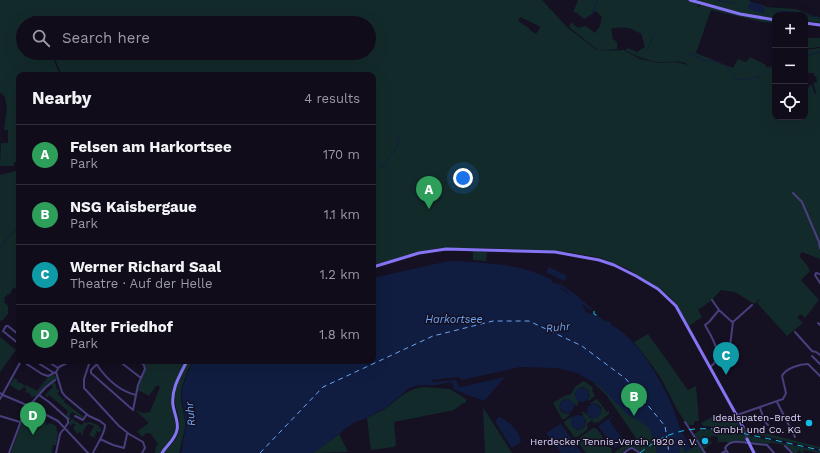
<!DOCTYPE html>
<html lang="en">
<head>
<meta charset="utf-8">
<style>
  body { margin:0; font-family:"Work Sans",sans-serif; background:#1e1a27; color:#f1f3f6 }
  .controls { position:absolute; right:12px; top:12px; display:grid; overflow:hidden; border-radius:8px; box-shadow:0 4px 16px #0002 }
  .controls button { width:36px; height:36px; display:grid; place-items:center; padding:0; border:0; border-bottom:1px solid #302c39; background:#100c1a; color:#f1f3f6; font:20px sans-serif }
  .you { position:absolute; left:463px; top:178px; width:14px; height:14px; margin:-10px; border:3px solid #fff; border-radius:50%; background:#1a73e8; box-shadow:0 0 0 6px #1a73e833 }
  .badge { display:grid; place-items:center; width:26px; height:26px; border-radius:50%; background:#d93025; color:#fff; font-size:13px; font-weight:700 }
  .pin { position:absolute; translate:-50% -33px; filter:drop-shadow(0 1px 2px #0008) }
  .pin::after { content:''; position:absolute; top:21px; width:14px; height:12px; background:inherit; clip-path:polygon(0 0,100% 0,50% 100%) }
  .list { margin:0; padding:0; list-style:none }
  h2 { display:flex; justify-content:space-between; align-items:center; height:52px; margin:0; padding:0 16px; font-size:17px }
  h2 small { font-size:13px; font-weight:400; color:#9c9ba2 }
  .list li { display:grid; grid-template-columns:26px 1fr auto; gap:12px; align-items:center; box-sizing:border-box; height:60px; padding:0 16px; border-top:1px solid #302c39 }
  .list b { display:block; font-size:15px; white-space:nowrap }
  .list p { margin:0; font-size:13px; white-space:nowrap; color:#9c9ba2 }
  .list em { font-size:13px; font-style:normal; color:#9c9ba2 }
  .icon { flex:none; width:22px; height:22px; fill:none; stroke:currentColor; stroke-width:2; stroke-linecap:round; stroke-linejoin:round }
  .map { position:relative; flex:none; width:820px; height:453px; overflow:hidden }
  .search { position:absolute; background:#100c1a; box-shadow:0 4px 16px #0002; left:16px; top:16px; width:360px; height:44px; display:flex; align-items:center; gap:10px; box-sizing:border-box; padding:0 14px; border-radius:22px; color:#9c9ba2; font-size:15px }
  .panel { position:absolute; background:#100c1a; box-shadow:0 4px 16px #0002; left:16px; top:72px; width:360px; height:292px; border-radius:8px }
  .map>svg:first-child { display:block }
</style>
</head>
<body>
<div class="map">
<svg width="820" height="453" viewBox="0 0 820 453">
  <rect width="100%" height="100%" fill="#151022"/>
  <path fill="#132a2b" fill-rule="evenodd" d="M0,0H542L568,28L598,51L624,50L640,59L659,63L675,62L689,65C680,59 669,63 658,62C646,60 636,56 625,50L628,48L637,52L645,47L641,33C638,33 636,31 634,30C627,27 618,27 611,29L613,39L617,42V49L599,51L569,27L571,22L578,28L586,26L595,33L600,26L602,17L596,11L584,19L576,12L573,13L578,0H686L699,4V5L697,7H699L701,4L739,15L775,21V23L762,22L711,10L696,53L733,68L738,59L746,62L750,57L766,65V68L775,65V117H805V89H807L811,84L815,94L816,93L813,83L817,82L816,76H814V73H808V71L805,70V50L820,48V259L802,252L799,256L807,265L810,271L801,280L819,300L805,318L801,314L797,317L803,323L787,336L757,303L761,298L754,304L735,292L721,290L712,300L698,310L702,317L689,326L678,307L671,298L659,288L626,268L601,258L568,252L486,248H441L432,249L373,265V75H62L52,53H369V23H37L33,15L32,16L36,23H23V53H51L60,75H19V162H14V166H0L1,143H8V130H4L7,105L6,104L5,97L0,92ZM520,17L539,26L540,28L536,34L529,29V28L518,21Z
    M695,0H749C753,5 761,2 766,7L796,9L811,15L820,17V23L805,21V15H775V19L740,13Z
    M805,38H820V47L805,49Z
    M19,170V287L16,289L14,287L9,295L8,294L4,298L5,300L4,302L8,306V314L2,321L0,320V175Z
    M473,251L487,252L486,261L473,260Z
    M648,334L688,390L696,386L699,421H694V425H688C677,412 671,397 663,382C655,368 644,355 634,342Z
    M0,337L16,350L0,372Z
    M141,361H186L172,397L176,430L171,441L160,453H155L156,447L158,444L150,433H146L142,437L137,431L149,423L135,410L143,413L150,412L160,387L157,385L149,396L140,391L137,392L146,367L145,364Z
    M188,361H193L187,372L181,390V400L185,421V428L179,453H163C168,448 174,442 177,436C184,423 173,407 175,393C176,382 183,371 188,361Z
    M54,375L56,376L58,379L45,387L37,396L32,397L29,393L25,392L27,389L24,387L19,391L10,385L14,378L18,380L17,382L19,383L20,382L25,386L26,385L37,391L48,377Z
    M590,379L650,422L661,453C656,453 650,453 645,453C635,452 633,441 622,453H614L623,446L626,447L625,445L629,446V444H632L633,440L636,438L607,396Z
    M583,381L586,382L593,388L592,390L595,396L587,402L590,396L588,390L583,387L578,389C574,393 574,398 579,402L577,403L579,404L576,406V404L574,405C571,398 564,397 560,403C558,412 564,415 571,413L565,419H562L553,403L566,395H569L572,393L574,388Z
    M55,382L57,390H60L57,393L63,400L65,398L64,402L84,417H80L72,412L69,416L71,418L69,421L66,415L68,411L49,395L47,397L45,395L53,387L51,385Z
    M424,387L450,389L466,399V403H463L454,410L394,422L396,445L394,447L371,450L367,418C374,414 382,411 389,406C400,397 409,388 424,387Z
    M597,399L607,412L609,411V414L599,422L594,423L592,420L587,424L588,427L587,430L577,437H574L564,423L565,421L573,416L571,421L572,426L577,430C582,430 586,426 586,421L582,415L584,414L581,413L584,411L585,414L586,413C596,431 613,399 589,404Z
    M483,408L486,412L512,453H485Z
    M26,410L32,416L31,417L29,416L30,414L26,413L25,415L29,417L28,419L35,422L39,416L45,420V422L47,423L45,426L49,423L55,425L57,429L56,431L58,432L56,445H53L52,452L53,453H49L51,443L49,453H11Z
    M712,417L729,418L731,423L737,422L741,427L820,447V449L728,428L703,426L701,423Z
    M73,418V420L82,425L84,422L86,423L90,422L98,425L102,431L99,432L96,431V433L94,437L96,439L89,435L94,426L89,424L87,425L83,431V436L80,432L77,434L73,428L76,425L73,423L71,426L69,424L67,426L68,429L66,426Z
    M593,428H596L603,437L602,438L610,448H611L612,450V453H586L578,442V439Z
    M702,429L705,432L704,429L723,430L820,451V453L804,450L803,451L804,453H802L799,450L797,453H794C784,444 782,444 769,443V444L751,442L747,439L748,442L736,441L728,444L727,442H718V437L712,436L710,438L706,433L712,443L704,449L694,434Z
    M339,434L348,452L313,453Z
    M678,441H681L685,452L699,444L704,453H680Z"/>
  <path fill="#101d41" d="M751,2L763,5L765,10V12L762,13L749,9L748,6Z
    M456,261C491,264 520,263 552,280V283C566,282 582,302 593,309L591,310C579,303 571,292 558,286C565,293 583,299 585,311L591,314L592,313L607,322L608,321L611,323V325C637,337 661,380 672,405C676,415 678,426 683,434C685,438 689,444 691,449L685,452L681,441H679L678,442L680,445V453H656L657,443L652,437L650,430L647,426L626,413L597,384L577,373L557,368L520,367L462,380L458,377L431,380L433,382L455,380L457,381L458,386L460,387L505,377L484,401L453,389L454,387L451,382L436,385H420L409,388L387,407L367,418L355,422L313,453H181L186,426L182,399V390L187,374L194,361H373V278L444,262Z
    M549,267L567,276L564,281L546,272Z
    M575 395a7 7 0 1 1 14 0a7 7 0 1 1-14 0Z
    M560 406a7 7 0 1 1 14 0a7 7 0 1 1-14 0Z
    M587 411a7 7 0 1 1 14 0a7 7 0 1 1-14 0Z
    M571 422a7 7 0 1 1 14 0a7 7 0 1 1-14 0Z
    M613,416L614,417L609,420L624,441L615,448L598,426Z
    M500,417C509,422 520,431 521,442L513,447H511L496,423L497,418Z
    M560,423L577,446L572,450L577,446L582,453H568L571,451L567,453H561L546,433L559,425Z"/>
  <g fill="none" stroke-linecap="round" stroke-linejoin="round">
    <path stroke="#101d41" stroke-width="1" d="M716,0C722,3 728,0 734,4
      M583,2L585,0
      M772,10L777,11L794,12L820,18
      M593,13L597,0
      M590,16L592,14
      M647,50L653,35L656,34
      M805,56L820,52
      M688,58L690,56L691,53L704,61L711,60L716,62
      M719,63L726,66L730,71
      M772,67L775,65
      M732,74L734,78L742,80L758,77L761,74
      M381,168C390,157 398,150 399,135
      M0,247L19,225
      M41,389L47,382"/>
    <path stroke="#6ca5f2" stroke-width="1" stroke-dasharray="5 4" stroke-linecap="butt" d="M260,453L323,387L433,336L493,321H529L582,346L626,379L665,426L669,453"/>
    <path stroke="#332e43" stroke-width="3" stroke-dasharray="3 1.5" stroke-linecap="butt" d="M743,427L747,439"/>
    <path stroke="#483f7d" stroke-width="2" d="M793,193L802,202L819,242L820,248
      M820,274L816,273L815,275L820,283
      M712,300L719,310L731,321L733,322
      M733,322L752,305
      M818,323L820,325
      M795,332L812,351L816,352L820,355
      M19,335L8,326H6L3,331L19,344
      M716,349L730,346L733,322
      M812,356L820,364
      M22,361L42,374L48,376L56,372L59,367L71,361
      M35,361L54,373
      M47,361L58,368
      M90,361L84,379V388L119,426L129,434L143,442L145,448L142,453
      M100,361L91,370V373L133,410L138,385L145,369L144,365L139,361
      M119,361L141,378
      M97,365C106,378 119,391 136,395
      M710,367C726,357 711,336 705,325L709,322L719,310
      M56,372L62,392L65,396L89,416L100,421L105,425C106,432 96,446 93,453
      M0,393L3,395L29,406L58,421L88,453
      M39,395L49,402L68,419V423L60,434L56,453
      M0,399L21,361
      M777,402L795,437
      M29,406L45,388L55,380
      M760,408L765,422L768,425
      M737,415L783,399L786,393L782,376C786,368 800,364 808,364L820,376
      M0,416L20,422
      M75,416L83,420L87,414
      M685,422L705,453
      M100,439L113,445L124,448L127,434
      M749,443L767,445L774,453
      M785,446L792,453
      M9,453L27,405
      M624,453L629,449L632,448L640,453
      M722,453L726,451
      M728,453L725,448C730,439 740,442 748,443"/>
    <path stroke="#8574f3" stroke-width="3" d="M690,0L740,14L775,20
      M805,23L820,25
      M373,267L419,253L446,249L555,252L599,260L614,265L636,276L658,289L676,306L743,427
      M747,439L754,453
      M162,453C167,445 175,440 177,430C179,422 174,413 173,405C171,389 180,375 187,361"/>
    <path stroke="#15bbe7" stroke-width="1" stroke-dasharray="6 5" stroke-linecap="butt" d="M594,311V314L598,316
      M640,453C679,420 714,427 760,437C780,441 800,446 820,450"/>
  </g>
  <g fill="#15bbe7" stroke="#151022" stroke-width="1.5">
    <circle cx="809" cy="423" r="4"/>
    <circle cx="705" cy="441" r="4"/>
  </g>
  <g text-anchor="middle" stroke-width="3" stroke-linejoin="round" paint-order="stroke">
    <g font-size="10" fill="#ddd5fb" stroke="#151022" text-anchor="end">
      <text x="801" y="421">Idealspaten-Bredt<tspan x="801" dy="12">GmbH und Co. KG</tspan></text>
      <text x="697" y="445">Herdecker Tennis-Verein 1920 e. V.</text>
    </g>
    <g font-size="11" font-style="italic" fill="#6ca5f2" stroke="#151022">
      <text x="454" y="323">Harkortsee</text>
      <text transform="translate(558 327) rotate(-6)" y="4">Ruhr</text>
      <text transform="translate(190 414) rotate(-96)" y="4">Ruhr</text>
    </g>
  </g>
</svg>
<div class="controls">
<button>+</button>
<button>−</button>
<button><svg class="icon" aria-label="locate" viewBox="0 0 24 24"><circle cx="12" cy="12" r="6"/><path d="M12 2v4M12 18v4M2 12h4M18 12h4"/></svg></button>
</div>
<div class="you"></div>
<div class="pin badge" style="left:429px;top:209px;background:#2e9e5b">A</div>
<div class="pin badge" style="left:634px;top:416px;background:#2e9e5b">B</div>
<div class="pin badge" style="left:726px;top:375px;background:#0f9aa8">C</div>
<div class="pin badge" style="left:33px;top:435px;background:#2e9e5b">D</div>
<div class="search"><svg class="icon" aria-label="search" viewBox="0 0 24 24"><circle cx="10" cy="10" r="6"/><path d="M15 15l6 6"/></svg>Search here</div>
<section class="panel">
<h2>Nearby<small>4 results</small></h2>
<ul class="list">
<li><span class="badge" style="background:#2e9e5b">A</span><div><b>Felsen am Harkortsee</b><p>Park</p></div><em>170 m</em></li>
<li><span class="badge" style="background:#2e9e5b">B</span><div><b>NSG Kaisbergaue</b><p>Park</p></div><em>1.1 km</em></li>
<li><span class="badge" style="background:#0f9aa8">C</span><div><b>Werner Richard Saal</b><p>Theatre · Auf der Helle</p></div><em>1.2 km</em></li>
<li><span class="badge" style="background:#2e9e5b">D</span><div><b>Alter Friedhof</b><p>Park</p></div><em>1.8 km</em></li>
</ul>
</section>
</div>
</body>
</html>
